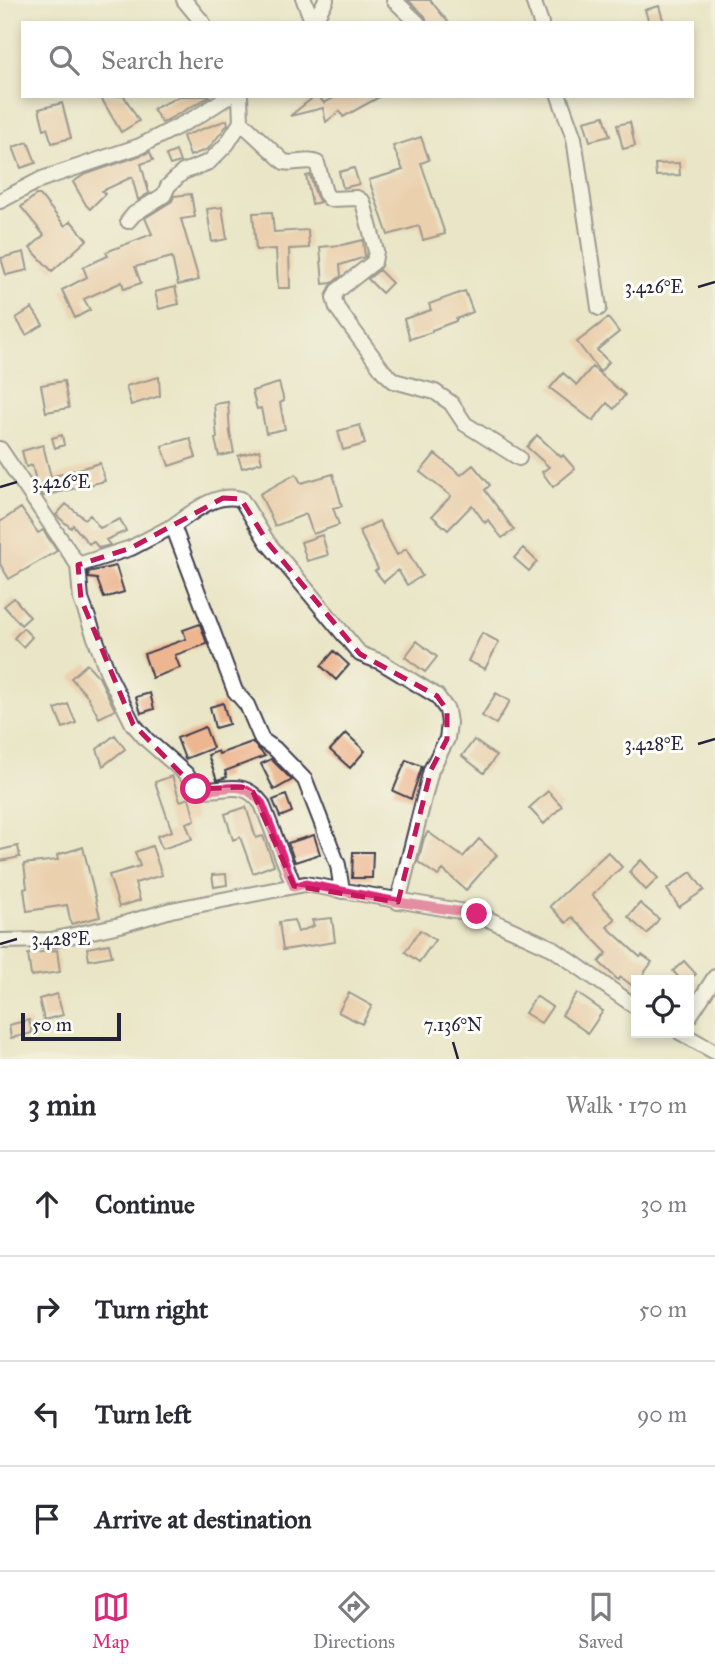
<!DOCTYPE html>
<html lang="en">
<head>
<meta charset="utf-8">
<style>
  body { margin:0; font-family:"IM FELL Great Primer",serif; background:#f2f2f3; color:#2b2b33 }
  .controls { position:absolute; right:21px; bottom:21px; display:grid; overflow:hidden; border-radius:0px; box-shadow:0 4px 10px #0003 }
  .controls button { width:63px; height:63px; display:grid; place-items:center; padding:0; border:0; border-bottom:2px solid #e1e1e2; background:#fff; color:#2b2b33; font:35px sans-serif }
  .scale { position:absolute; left:21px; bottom:18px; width:100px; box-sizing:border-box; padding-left:7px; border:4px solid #22223b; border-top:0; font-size:19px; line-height:24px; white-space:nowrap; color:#22223b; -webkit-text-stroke:5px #fdfcf7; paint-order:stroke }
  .stop { position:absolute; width:21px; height:21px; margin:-16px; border:5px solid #db2777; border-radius:50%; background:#fff }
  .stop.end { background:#db2777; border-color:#fff; box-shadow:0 2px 7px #0008 }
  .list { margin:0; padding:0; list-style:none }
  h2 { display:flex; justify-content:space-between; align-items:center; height:91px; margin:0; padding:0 28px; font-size:30px }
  h2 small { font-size:23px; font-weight:400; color:#7c7c81 }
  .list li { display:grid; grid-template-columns:46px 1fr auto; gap:21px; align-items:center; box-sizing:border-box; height:105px; padding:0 28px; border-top:2px solid #e1e1e2 }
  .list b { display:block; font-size:26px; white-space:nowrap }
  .list em { font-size:23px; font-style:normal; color:#7c7c81 }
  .icon { flex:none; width:38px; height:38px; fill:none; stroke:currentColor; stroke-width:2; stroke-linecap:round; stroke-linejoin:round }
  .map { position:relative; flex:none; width:715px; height:1059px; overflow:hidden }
  .search { position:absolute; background:#fff; box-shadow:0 4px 10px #0003; left:21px; right:21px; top:21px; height:77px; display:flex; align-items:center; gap:18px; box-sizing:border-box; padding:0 24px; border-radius:0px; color:#7c7c81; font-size:26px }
  .sheet { height:511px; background:#fff }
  nav { display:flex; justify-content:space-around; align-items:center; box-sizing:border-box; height:98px; border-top:2px solid #e1e1e2; background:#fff; font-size:19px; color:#7c7c81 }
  nav a { display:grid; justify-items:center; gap:4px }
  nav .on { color:#db2777 }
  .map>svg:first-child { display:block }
</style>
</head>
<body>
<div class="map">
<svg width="715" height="1059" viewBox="0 0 715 1059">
  <rect width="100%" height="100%" fill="#fdfcf7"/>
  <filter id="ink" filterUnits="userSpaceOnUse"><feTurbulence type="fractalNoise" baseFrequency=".0143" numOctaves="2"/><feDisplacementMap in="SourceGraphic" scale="14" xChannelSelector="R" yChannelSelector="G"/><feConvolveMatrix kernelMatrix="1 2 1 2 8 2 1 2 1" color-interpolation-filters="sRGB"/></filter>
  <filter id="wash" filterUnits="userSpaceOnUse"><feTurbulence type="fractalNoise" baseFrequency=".00686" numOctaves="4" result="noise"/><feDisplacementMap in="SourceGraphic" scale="28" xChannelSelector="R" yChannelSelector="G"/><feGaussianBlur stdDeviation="1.57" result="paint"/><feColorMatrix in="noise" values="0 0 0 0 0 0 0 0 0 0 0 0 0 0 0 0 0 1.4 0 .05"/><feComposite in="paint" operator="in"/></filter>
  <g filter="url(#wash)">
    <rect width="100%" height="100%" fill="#eae5c6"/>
    <g id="blocks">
      <path fill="#edb691" d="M408,0H430L449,23H427L425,16Z
        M659,6L664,23H649L645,10Z
        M100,96H124L139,121L121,132Z
        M180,96H211L162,123L153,109Z
        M315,96H318L324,103L337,96H381L343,117L340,111L326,122L323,108L290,116Z
        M62,103L71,138L52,143L47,128L44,129L39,109Z
        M604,116L610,136L590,141L584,121Z
        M227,120L228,124L208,149L190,156L183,136Z
        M630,122L635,146L623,149L617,125Z
        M421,137L429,160L421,163L445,234L423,240L419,226L388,235L369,180L403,170L393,146Z
        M28,142L36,163L21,168L13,147Z
        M176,151L180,162L170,165L166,155Z
        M150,152L153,160L141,164L149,193L138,200L132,177L102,191L105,194L90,209L86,205L73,182L84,175Z
        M679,163L680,175L656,176L655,164Z
        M354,168L359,184L343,188L339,172Z
        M310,175L316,195L320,202L312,204L306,176Z
        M191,194L195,217L181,219L199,280L178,285L172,257L135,267L141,283L124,289L122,282L84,299L90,310L75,318L62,290L87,277L83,267L108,256L106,252L152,234L145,218L172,201L174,196Z
        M36,195H40L65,226L71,221L87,240L52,271L30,248L44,235L21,207Z
        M222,207L227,239L212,242L207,209Z
        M272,212L274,232L308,230L309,248L289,249L290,288H278L276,249L256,250L253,213Z
        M363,240L365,257L340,265L341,276L332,283L323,284L320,247L342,245Z
        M24,252L28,270L6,275L1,258Z
        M379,270L392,283L382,293L368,279Z
        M175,287L179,304L159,309L155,292Z
        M465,291L473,312L456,319V321L432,330V332L410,339L404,319L431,310L429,304Z
        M32,308L43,325L26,335L16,318Z
        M608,318L619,332L597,350L609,362L600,372L577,342Z
        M592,367L625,395L614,409L607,403L593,421L550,388L563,373L577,385Z
        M159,377L160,396L131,405L126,386Z
        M64,381L69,408L46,412L41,385Z
        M279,383L284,401L280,403L285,429L266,433L261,408L257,409L252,391Z
        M228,402L230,433L234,453L219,456L215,439L217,438L214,404Z
        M360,425L365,444L343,450L338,431Z
        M62,435L64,445L55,448L52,438Z
        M537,435L561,457L563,455L575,469L553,487L542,472L549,467L527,447Z
        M190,438L196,457L169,466L162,446Z
        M43,445L51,477L100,463L105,481L43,496L38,489L32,465L26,467L22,451Z
        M259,450L262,462L242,468L238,456Z
        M435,454L461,475L473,465L490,485L485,490L514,530L502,538L488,520L485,523L472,505L448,530L432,516L451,496L420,472Z
        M296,474L301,483L333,474L342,506L333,508L339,525L313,534L306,514L275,526L260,494Z
        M66,504L85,519L90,515L100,528L120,519L126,531L106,540L110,545L99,548L93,541L89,544L73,525L71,528L56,515Z
        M21,508L38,533L43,530L57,551L9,579L0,564V522Z
        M379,521L397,555L406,549L422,576L407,585L398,570L384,582L375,571L378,569L359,531Z
        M322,535L328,555L307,561L301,542Z
        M523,548L537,561L529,571L514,558Z
        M116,566L124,592L104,598L97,579L89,578L88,572Z
        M14,598L30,617L21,625L4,606Z
        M200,624L207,644L175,655L180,668L152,678L144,654L186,639L183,630Z
        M23,628L32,637L23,647L14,638Z
        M482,633L499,642L485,669L468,661Z
        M417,641L437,657L425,672L405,657Z
        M334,651L349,665L336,680L321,666Z
        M87,664L99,677L115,710L99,718L88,697L71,678Z
        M150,693L154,709L141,713L136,697Z
        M496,693L510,701L496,724L482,716Z
        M223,703L229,724L215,728L210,707Z
        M68,704L76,723L63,728L55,709Z
        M205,727L213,748L185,759L177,738Z
        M346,733L365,751L350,768L330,750Z
        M115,735L125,749L103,766L97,749Z
        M474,740L496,756L484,773L462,756Z
        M252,742L265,756L225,771L227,777L217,780L208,755L218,751L219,754Z
        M271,759L292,780L274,790L261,764Z
        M406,760L422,766L411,799L393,791Z
        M172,776L180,801L189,798L195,820L186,823L192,839L162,849L157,836L172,831L155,782Z
        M548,791L562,806L544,824L529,808Z
        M286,795L292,812L280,817L273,800Z
        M246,807L256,838L263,836L274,865L253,873L240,837L233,840L225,814Z
        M428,832L463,857L479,839L497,855L466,890L443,870L438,876L418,862L424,838Z
        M314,835L320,854L295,862L288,843Z
        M18,846L20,857L0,861V850Z
        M152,846L162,875L135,883L140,900L119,907L109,875L140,866L135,852Z
        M83,847L100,917L71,924L67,905L27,911L24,889L27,888L24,864L58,860L57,855Z
        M353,852H373L372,878H352Z
        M608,852L622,867L592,895L615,919L607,927L640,957L642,955L652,962L634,987L621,977L618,980L599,962L607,953L572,917L566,923L550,906Z
        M641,860L658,878L646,890L629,872Z
        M691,872L704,890L679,907L667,889Z
        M226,874L227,885L214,887L212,875Z
        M640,903L659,919L647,934L628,917Z
        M332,918L335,942L283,950L279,922L294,920L298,932L314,926L312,920Z
        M420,930L435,940L419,962L405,952Z
        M109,944L112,956L89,960L87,948Z
        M57,950L60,972L31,976L28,954Z
        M684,961L696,974L688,980H681L673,971Z
        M349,993L372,1006L362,1024L338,1012Z
        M577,993L603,1011L588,1033L562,1015Z
        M57,994L63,1015L44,1020L39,999Z
        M536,996L552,1007L541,1023L525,1013Z
        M29,1020L32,1033L11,1038L9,1025Z"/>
    </g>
  </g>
  <g filter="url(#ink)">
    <use href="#blocks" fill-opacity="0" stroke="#403f50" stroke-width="2"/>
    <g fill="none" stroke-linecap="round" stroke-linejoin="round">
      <g stroke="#403f50" stroke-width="18">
        <path id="street" d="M184,0L203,23
          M304,0L313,23
          M394,0L418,23
          M533,0L541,23
          M313,23L326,0
          M559,96L574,138L599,308
          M241,122L284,162C296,165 307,158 317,163L325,193L330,199L357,198L363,202L376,251L374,262L337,291L334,298L337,308L384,372L394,381L435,392L451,403L465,424L519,458
          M0,201L42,179L140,146L198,116L229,96
          M128,221L134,214L164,195L168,186L183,172L209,162L227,144L241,122L240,96
          M0,449L78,565
          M173,526L131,548L78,565L81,599L109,676L133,724L147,740L186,774L196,789C225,794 241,776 262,804L294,886
          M342,891L338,865L305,780L275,749L262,740L247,705L235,691L173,526C193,512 215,492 241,499L268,543L360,654L381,662L437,696L447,710L449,723L447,739L431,770L398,902
          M0,941L51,940L120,925L171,910L305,884L477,914L552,948L636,1007
          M689,1017L715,977
          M681,1033L715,1052"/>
      </g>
      <use href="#street" stroke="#fff" stroke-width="14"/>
    </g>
  </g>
  <g fill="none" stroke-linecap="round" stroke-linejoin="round" filter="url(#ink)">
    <path stroke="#db2777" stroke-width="9" d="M196,789C225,794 240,775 262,804L294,887L305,884L398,902L477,914"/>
  </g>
  <path d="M0 0H715V1059H0ZM223,498L241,499L268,543L360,654L437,696L447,710V739L431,770L398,902L294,886L253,792L242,787L196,789L133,724L81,599L78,565L131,548Z" fill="#eae5c6" fill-opacity=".55" fill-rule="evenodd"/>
  <path fill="none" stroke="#c2185b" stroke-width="5" stroke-dasharray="14 9" stroke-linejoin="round" d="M223,498L241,499L268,543L360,654L437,696L447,710V739L431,770L398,902L294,886L253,792L242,787L196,789L133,724L81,599L78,565L131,548Z"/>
  <path fill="none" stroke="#22223b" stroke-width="2.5" d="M698,287L715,282M0,487L17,482M698,744L715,739M0,944L17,939M453,1042L458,1059"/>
  <g font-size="18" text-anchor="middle" fill="#22223b" stroke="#fdfcf7" stroke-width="6" stroke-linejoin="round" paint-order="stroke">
    <text x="654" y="293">3.426°E</text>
    <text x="61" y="488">3.426°E</text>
    <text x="654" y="750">3.428°E</text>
    <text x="61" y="945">3.428°E</text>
    <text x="453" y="1031">7.136°N</text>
  </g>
</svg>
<div class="controls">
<button><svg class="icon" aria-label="locate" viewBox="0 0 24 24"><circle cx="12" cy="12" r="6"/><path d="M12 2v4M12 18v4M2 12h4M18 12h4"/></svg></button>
</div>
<div class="scale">50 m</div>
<div class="stop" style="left:196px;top:789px"></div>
<div class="stop end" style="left:477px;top:914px"></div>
<div class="search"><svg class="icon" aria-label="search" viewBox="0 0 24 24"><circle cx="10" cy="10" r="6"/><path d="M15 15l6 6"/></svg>Search here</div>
</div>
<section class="sheet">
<h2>3 min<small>Walk · 170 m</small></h2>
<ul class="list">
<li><svg class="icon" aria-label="ahead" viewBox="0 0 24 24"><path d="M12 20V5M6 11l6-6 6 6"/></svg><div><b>Continue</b></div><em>30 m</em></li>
<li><svg class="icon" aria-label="right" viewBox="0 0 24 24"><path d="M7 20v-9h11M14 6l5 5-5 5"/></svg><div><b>Turn right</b></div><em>50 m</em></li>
<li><svg class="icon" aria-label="left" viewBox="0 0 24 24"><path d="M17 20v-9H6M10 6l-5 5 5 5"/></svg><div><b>Turn left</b></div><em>90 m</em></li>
<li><svg class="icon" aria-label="arrive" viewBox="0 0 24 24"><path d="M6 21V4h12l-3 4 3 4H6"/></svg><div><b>Arrive at destination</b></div></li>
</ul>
</section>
<nav>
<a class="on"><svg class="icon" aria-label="map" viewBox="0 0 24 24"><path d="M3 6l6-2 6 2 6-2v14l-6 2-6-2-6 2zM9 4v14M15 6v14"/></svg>Map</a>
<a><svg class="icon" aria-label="directions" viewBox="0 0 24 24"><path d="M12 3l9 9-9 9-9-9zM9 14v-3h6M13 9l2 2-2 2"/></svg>Directions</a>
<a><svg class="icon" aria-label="saved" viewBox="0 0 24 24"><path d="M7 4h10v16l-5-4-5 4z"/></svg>Saved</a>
</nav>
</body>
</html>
